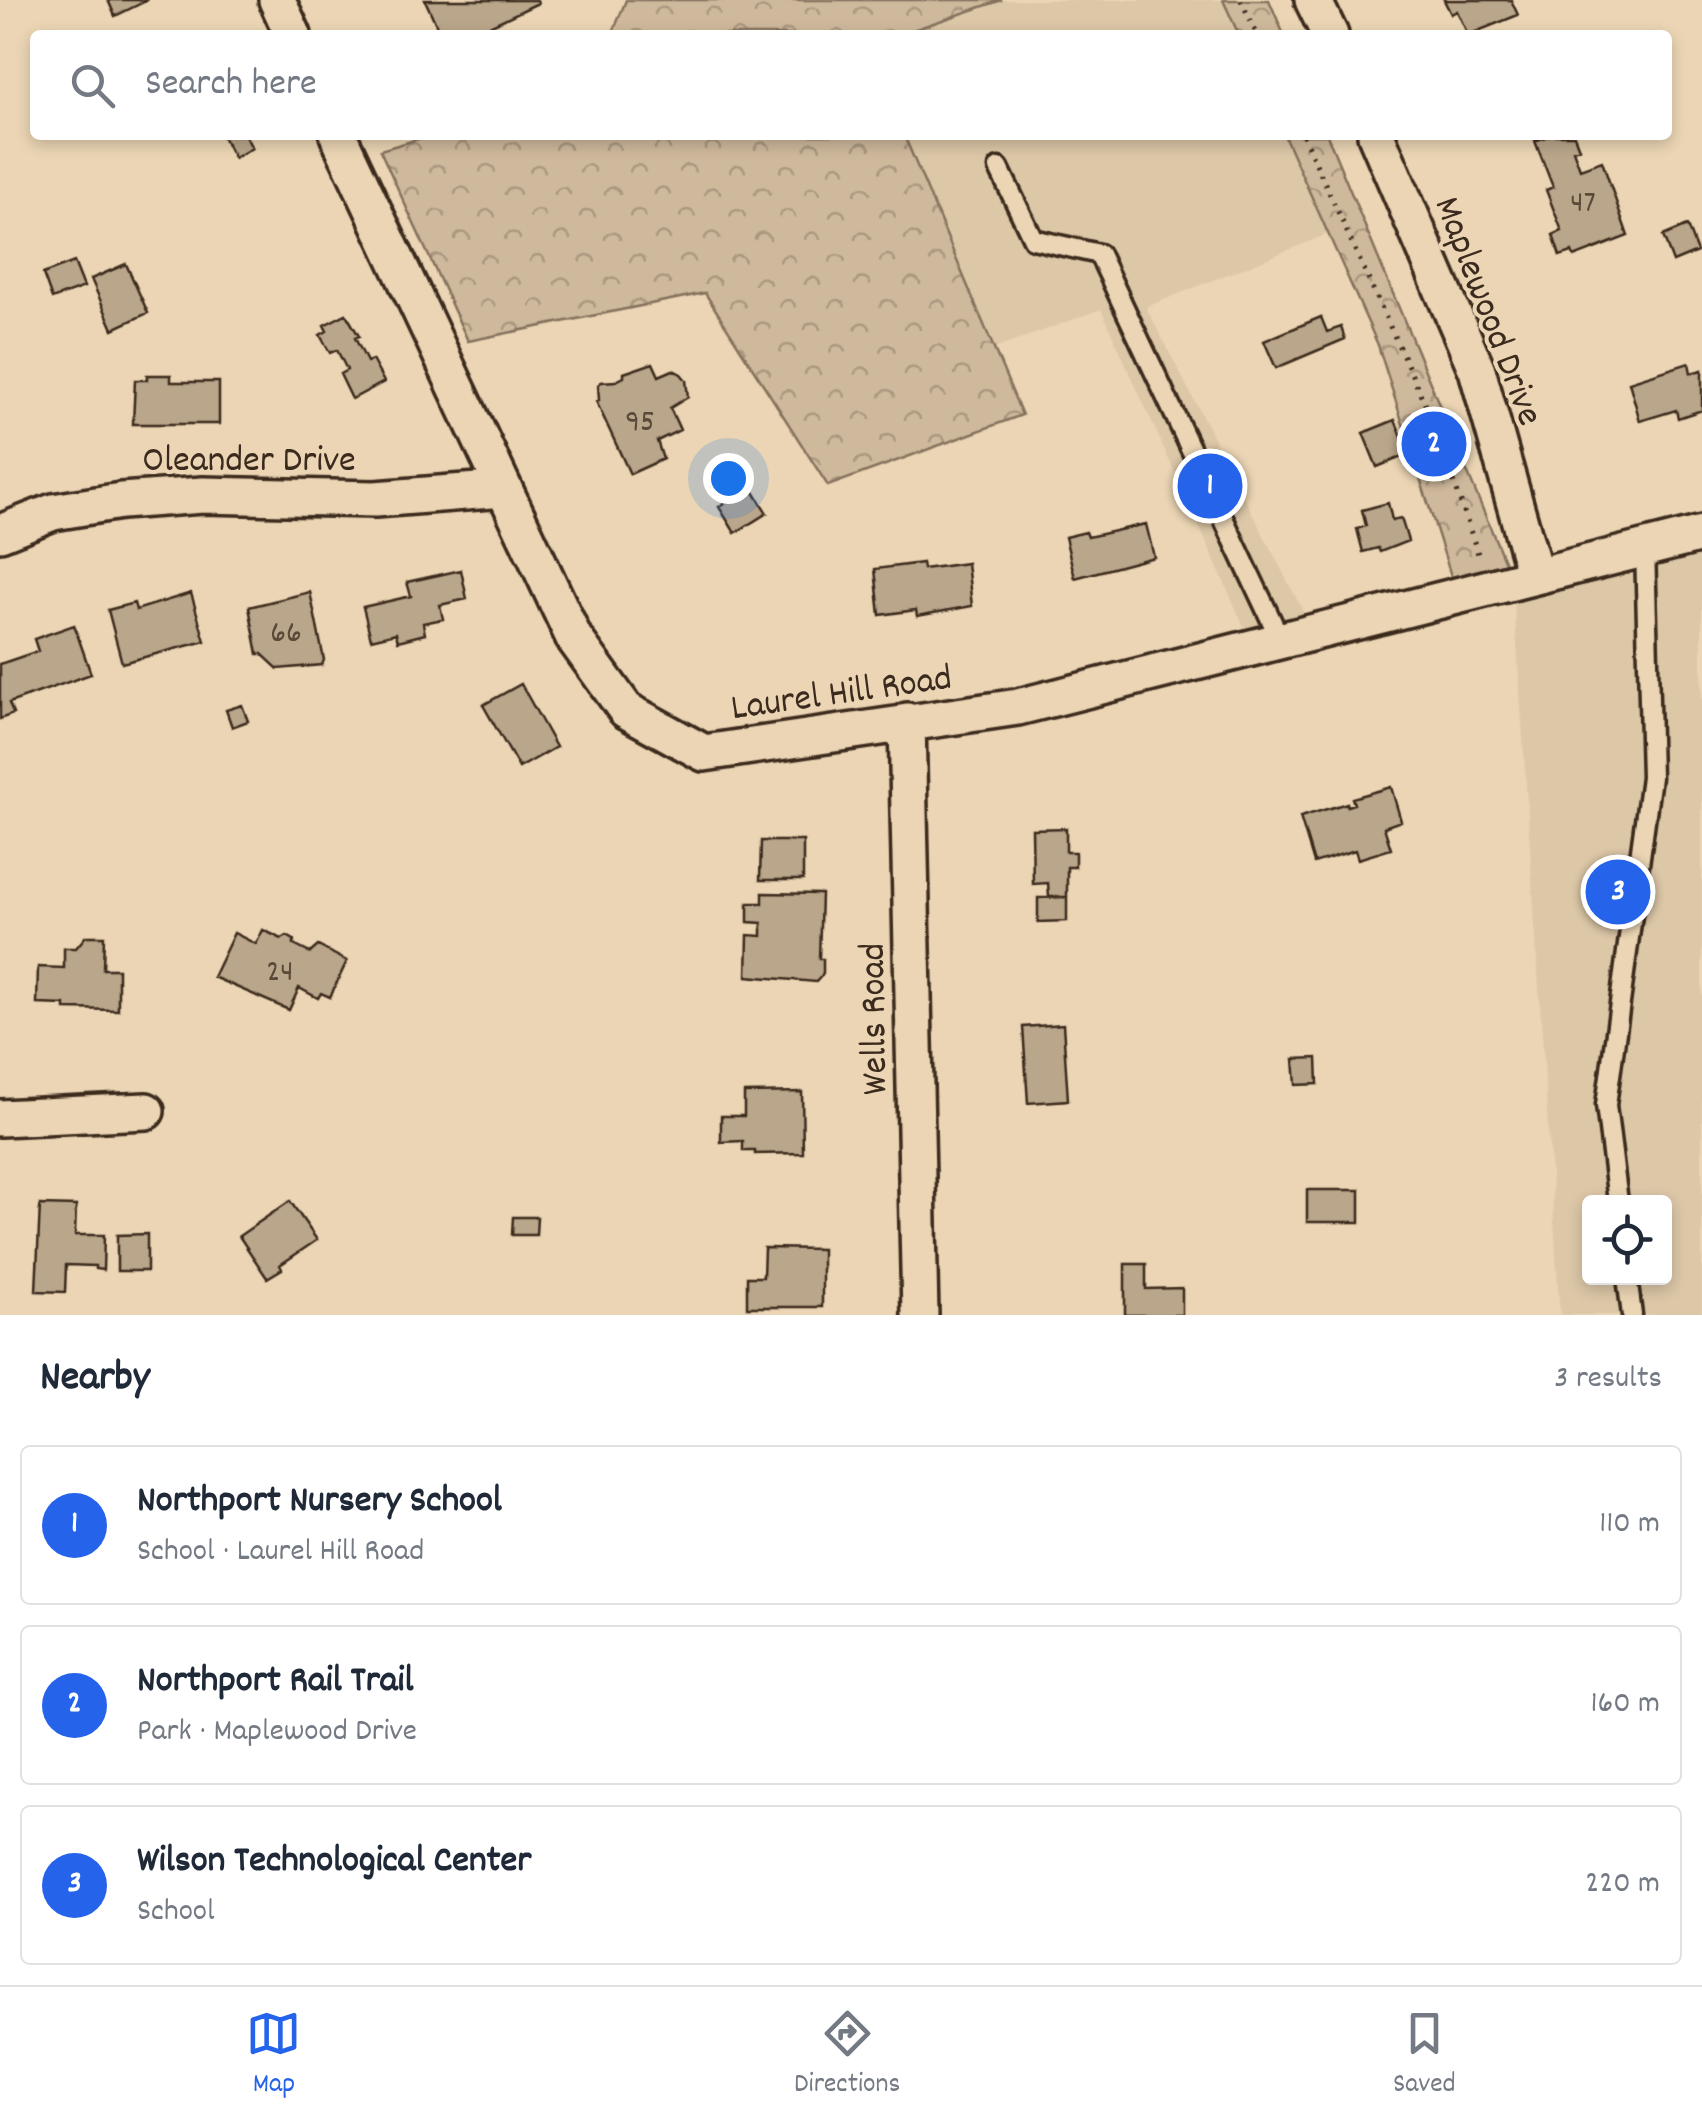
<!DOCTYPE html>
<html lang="en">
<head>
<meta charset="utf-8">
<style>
  body { margin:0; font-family:Dekko,sans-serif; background:#f6f6f7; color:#1f2937 }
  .controls { position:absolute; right:30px; bottom:30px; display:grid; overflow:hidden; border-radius:10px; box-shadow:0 5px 15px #0003 }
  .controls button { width:90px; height:90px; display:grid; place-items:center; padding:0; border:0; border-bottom:2px solid #e0e1e3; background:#fff; color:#1f2937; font:50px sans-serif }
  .you { position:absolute; left:728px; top:478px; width:35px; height:35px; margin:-25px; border:8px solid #fff; border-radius:50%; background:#1a73e8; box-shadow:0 0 0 15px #1a73e833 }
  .badge { display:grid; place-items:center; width:65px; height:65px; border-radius:50%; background:#2563eb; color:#fff; font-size:32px; font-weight:700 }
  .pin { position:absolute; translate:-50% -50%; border:5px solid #fff; box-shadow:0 2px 10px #0006 }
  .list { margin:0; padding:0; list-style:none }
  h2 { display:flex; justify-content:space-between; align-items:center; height:130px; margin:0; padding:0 40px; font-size:42px }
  h2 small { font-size:32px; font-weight:400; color:#747a83 }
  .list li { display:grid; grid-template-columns:65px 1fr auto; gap:30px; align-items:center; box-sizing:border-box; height:160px; margin:0 20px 20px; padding:0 20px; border:2px solid #e0e1e3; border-radius:10px }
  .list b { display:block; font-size:38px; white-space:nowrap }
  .list p { margin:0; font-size:32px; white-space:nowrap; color:#747a83 }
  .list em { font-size:32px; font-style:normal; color:#747a83 }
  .icon { flex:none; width:55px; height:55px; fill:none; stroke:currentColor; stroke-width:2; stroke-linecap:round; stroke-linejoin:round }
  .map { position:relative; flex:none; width:1702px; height:1315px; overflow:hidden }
  .search { position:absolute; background:#fff; box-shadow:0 5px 15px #0003; left:30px; right:30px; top:30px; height:110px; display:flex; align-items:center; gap:25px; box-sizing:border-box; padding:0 35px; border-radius:10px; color:#747a83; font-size:38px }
  .sheet { height:670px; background:#fff }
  nav { display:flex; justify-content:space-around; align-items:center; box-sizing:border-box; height:140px; border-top:2px solid #e0e1e3; background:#fff; font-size:28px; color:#747a83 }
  nav a { display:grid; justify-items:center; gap:5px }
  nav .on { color:#2563eb }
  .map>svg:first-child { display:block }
</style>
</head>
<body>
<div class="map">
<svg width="1702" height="1315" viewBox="0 0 1702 1315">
  <defs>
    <pattern id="forest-crowns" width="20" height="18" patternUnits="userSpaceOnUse" patternTransform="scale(2.5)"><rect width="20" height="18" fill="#cfb99c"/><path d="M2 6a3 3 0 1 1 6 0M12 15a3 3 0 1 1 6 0" fill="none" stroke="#a9977f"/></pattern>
  </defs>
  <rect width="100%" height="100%" fill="#ebd5b4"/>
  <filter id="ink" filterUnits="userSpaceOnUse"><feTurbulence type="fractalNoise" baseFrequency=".01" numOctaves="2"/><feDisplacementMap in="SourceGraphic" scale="20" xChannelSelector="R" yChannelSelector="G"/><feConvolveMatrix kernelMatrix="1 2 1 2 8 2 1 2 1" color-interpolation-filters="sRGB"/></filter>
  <g filter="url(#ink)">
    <path fill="#dcc7a7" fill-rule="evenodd" d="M1002,0H1223L1239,35H898Z
      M904,135H1284L1328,234L1146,307L1309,623L1248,635L1101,309L994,349Z
      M1702,544V1315H1560L1513,582ZM1590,1202H1664V1278H1590Z"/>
    <path fill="url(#forest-crowns)" stroke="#85725d" stroke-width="2.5" d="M626,0H1002L898,35H612Z
      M1223,0H1269L1284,35H1239Z
      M432,135H904L1022,415L828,486L705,293L468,341L380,150Z
      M1284,135H1327L1513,582L1457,595L1378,345Z"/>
    <path fill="#baa68a" stroke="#3b2a1e" stroke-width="2.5" d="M108,0H148L115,16Z
      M425,0H537L538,3L485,28L488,32L481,35H441Z
      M1444,0H1511L1518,15L1468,35L1457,11L1451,14Z
      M222,135H245L252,148L234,158Z
      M1550,135H1574L1579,148L1573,150L1580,169L1602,161L1628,236L1574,257L1572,252L1560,256L1553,235L1562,231L1546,190L1553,187L1535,141Z
      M1687,226L1697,252L1673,262L1663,236Z
      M74,262L84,287L52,299L43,274Z
      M126,264L148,313L113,329L91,279Z
      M346,314L359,336L355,338L367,362L372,360L384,382L352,399L340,374L347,370L337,350L330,353L320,335L327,331L324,325Z
      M1321,317L1327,332L1341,327L1345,339L1276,368L1264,341Z
      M653,363L659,376L673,370L681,374L686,380L688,397L670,408L680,430L657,441L663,459L630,474L596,401L599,400L598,385L601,382L616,381L624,377V373Z
      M1689,363L1691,373L1702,370V410L1678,418L1676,410L1640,421L1629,382Z
      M147,375H171V382H219V424H133L135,380H147Z
      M1395,420L1409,454L1377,467L1363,433Z
      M751,487L767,513L735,533L719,507Z
      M1388,503L1392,520L1401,518L1408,541L1380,552L1378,548L1363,552L1357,529L1366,526L1362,510Z
      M1146,524L1154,557L1075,578L1065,537L1086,532L1088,537Z
      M922,563L923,569L967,563L972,606L917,616L916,610L880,615L875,569Z
      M461,570L467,599L440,605L443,619L423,623L425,634L398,641L396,633L371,639L363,607L411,596L407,582Z
      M310,592L324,660L322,665L278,669L262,654H258L249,607Z
      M191,593L205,641L122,663L108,610L134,603L136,610Z
      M74,625L91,674L9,703L13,714L0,719V664L38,651L34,639Z
      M521,684L556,747L519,768L483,705Z
      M242,705L248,721L232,727L226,710Z
      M1391,787L1401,821L1384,827L1391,849L1358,859L1355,850L1314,863L1300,817L1347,803V806L1354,804L1352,798Z
      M1066,828V852H1075V867H1067V897H1049L1048,883L1033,884L1032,829Z
      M761,841H803V880H760Z
      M763,893L821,894L819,959H823V974L816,982L747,976L748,935L762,936V923L748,922V903H763Z
      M1067,897V921L1038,922V898Z
      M263,930L282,939L287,936L294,940V945L310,953L318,946L347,961L330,997L321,993L318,998L299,988L289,1010L213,977L234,933L256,944Z
      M86,936H104L103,969H118V1010L65,1009V1005L37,1004L38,967L64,968V948H76Z
      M1063,1024L1068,1100L1028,1103L1023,1027Z
      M1317,1058L1318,1084L1296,1085L1294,1059Z
      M802,1092L803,1153L755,1154V1151H743V1141L721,1142V1116H744V1093Z
      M1307,1190H1360V1222H1307Z
      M290,1201L317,1240L280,1265L282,1269L267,1278L239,1236Z
      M40,1205L76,1206L75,1235H104L103,1270L95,1269V1266L66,1265L65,1292L36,1291Z
      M513,1217H537L536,1235H512Z
      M147,1234V1271H117V1235Z
      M764,1248L822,1249V1307H747V1277H763Z
      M1125,1264H1146V1289L1182,1288V1315H1125Z"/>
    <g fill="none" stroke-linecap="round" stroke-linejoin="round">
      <g stroke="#3b2a1e" stroke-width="25">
        <path id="lane" d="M999,168L1033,239L1099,254L1281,641
          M1618,1202L1606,1105L1651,777L1645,547
          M1627,1278L1632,1315"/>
      </g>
      <g stroke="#3b2a1e" stroke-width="42">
        <path id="street" d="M277,0L293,35
          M1313,0L1330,35
          M338,135L574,638L626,710L704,753L1018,707L1702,534
          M1376,135L1477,370L1535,575
          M0,533L53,512L121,501L203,495L375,499L504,489
          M907,721L920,1315
          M0,1118L146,1111"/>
      </g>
      <path stroke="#3b2a1e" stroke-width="5" stroke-dasharray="2.5 8" stroke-linecap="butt" d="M1241,0L1257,35
        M1303,135L1436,428L1480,560"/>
      <use href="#lane" stroke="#ebd5b4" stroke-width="18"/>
      <use href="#street" stroke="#ebd5b4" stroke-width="35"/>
    </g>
  </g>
  <g text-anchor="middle" stroke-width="8" stroke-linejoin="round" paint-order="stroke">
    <g font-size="32" fill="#5b4939">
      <text x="1583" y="211">47</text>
      <text x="640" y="430">95</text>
      <text x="286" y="641">66</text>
      <text x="280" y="980">24</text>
    </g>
    <g font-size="38" fill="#3b2a1e" stroke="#ebd5b4">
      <text transform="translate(1491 310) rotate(69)" y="13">Maplewood Drive</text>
      <text x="249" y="470">Oleander Drive</text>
      <text transform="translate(841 690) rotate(-8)" y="13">Laurel Hill Road</text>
      <text transform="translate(871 1019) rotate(-91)" y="13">Wells Road</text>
    </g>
  </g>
</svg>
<div class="controls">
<button><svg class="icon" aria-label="locate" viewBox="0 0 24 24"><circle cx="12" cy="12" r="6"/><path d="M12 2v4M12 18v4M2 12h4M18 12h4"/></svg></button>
</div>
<div class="you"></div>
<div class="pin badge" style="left:1210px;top:486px">1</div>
<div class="pin badge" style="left:1434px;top:444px">2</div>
<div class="pin badge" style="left:1618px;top:892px">3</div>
<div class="search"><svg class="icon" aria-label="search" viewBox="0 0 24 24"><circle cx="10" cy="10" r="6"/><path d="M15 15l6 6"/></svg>Search here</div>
</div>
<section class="sheet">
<h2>Nearby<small>3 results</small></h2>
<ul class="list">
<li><span class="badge">1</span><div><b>Northport Nursery School</b><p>School · Laurel Hill Road</p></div><em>110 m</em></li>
<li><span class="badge">2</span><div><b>Northport Rail Trail</b><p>Park · Maplewood Drive</p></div><em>160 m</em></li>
<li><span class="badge">3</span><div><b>Wilson Technological Center</b><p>School</p></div><em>220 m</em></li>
</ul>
</section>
<nav>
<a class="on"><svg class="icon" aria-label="map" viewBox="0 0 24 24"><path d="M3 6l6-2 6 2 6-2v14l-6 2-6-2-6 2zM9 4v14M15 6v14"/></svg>Map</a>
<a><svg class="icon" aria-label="directions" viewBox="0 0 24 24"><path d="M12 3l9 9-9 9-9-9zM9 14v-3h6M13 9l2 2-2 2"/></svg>Directions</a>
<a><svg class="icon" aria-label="saved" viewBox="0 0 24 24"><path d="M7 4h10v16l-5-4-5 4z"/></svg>Saved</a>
</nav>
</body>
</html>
